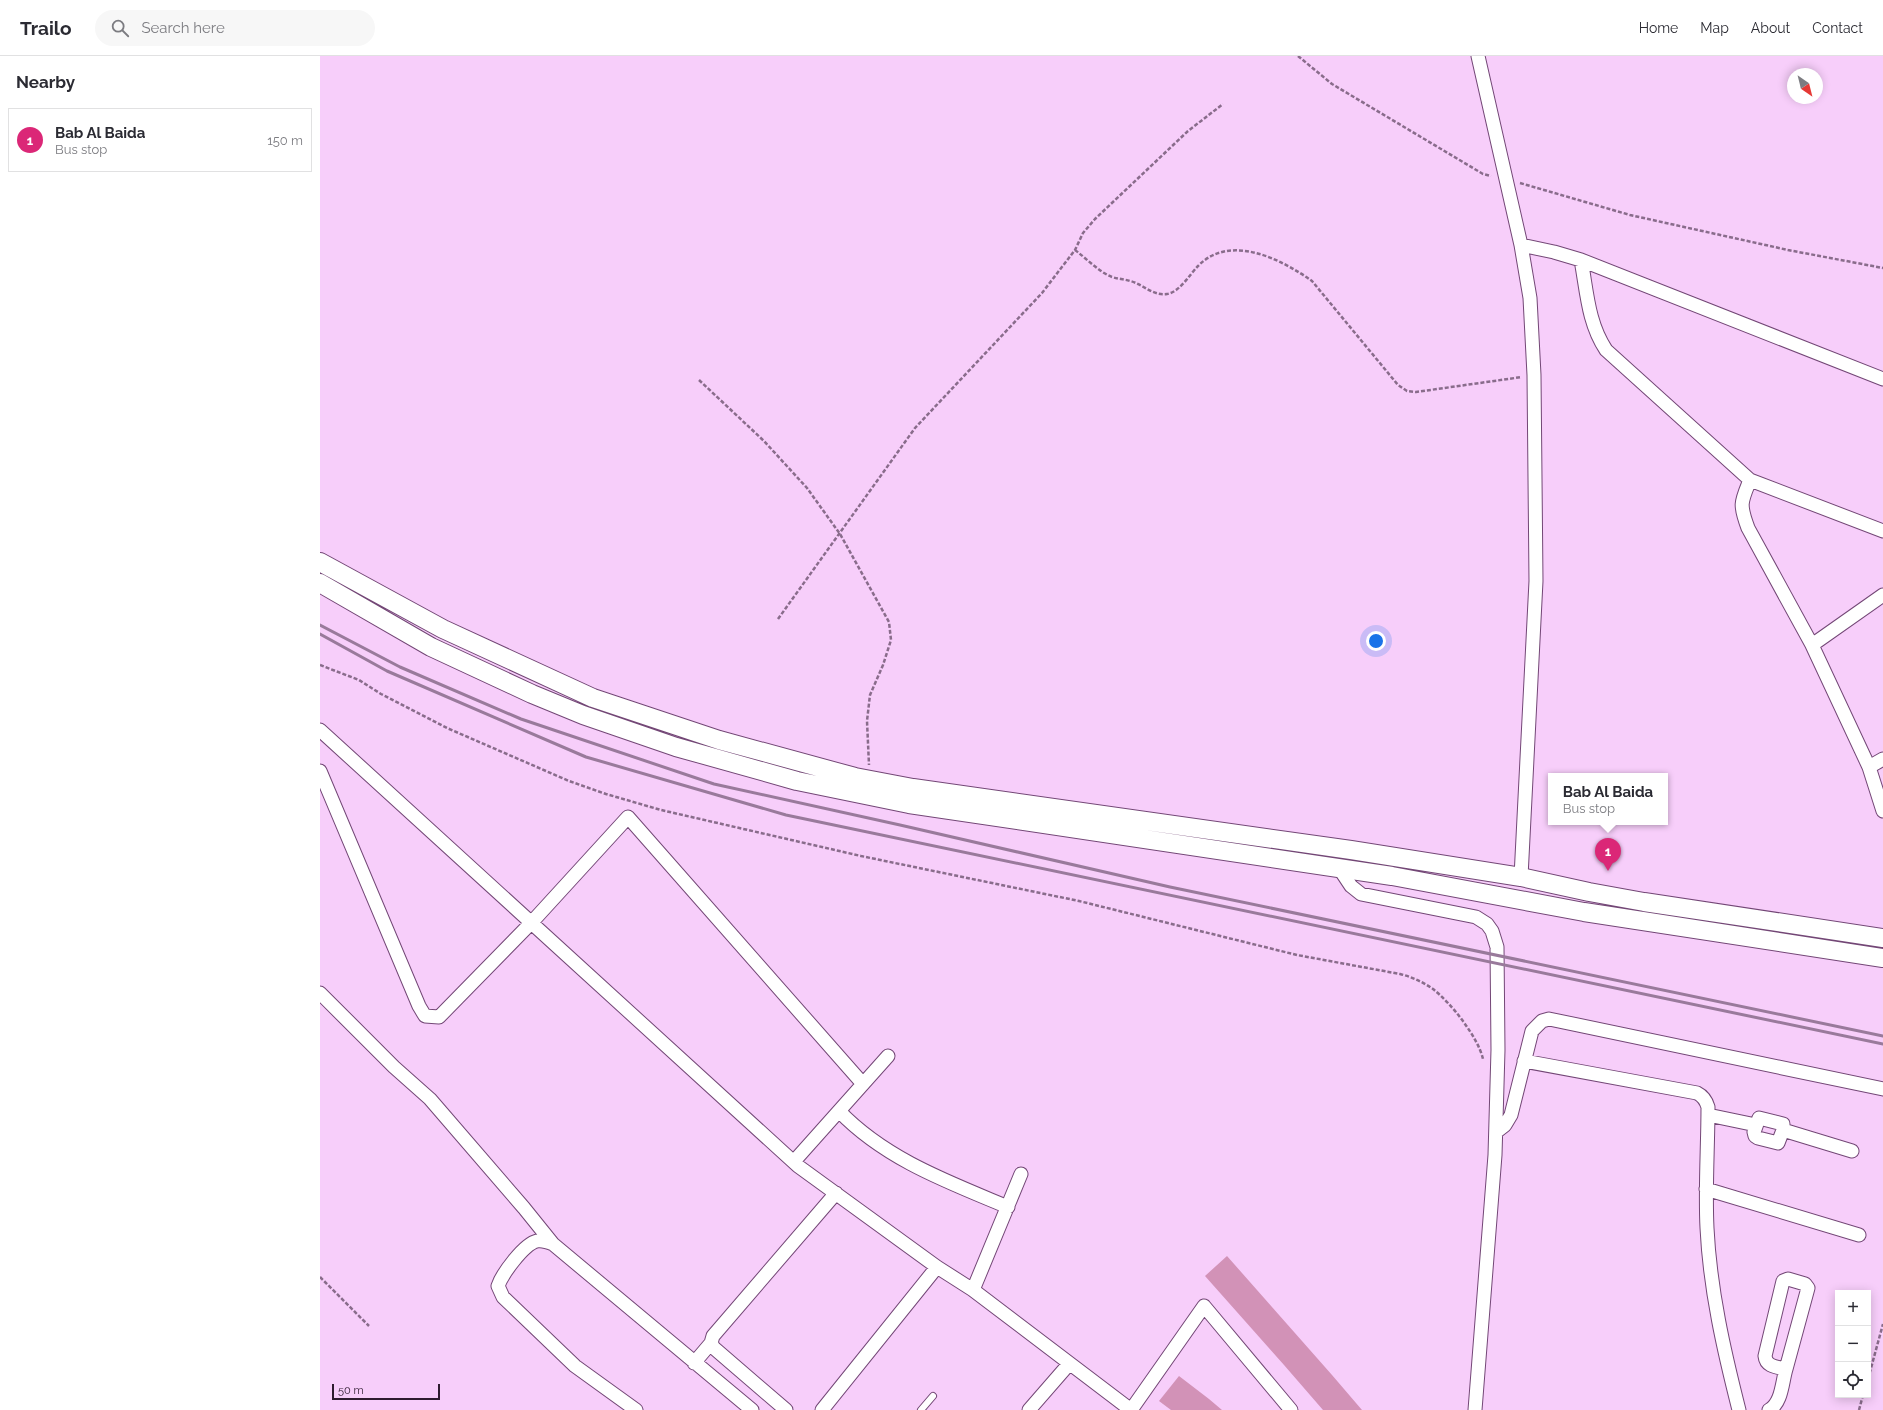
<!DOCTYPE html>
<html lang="en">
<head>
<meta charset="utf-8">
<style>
  body { margin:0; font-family:Raleway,sans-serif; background:#f7f7f7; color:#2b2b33 }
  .controls { position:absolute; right:12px; bottom:12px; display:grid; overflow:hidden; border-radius:0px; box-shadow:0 2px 10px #0003 }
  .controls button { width:36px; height:36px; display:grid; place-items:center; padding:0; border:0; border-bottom:1px solid #e1e1e2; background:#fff; color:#2b2b33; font:20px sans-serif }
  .compass { position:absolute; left:1467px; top:12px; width:36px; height:36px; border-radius:50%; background:#fff; box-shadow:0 2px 10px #0003; rotate:145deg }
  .scale { position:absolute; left:12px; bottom:10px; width:108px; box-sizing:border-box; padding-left:4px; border:2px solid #2e1b2f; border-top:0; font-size:11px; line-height:14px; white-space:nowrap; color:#2e1b2f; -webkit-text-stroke:3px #f7cefa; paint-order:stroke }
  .you { position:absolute; left:1056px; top:585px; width:14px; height:14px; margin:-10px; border:3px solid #fff; border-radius:50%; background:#1a73e8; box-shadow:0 0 0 6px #1a73e833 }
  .badge { display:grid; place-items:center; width:26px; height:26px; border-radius:50%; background:#db2777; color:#fff; font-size:13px; font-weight:700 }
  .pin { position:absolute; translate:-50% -33px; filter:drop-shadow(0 1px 2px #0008) }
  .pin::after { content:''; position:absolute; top:21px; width:14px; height:12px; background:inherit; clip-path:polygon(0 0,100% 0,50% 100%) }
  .popup { position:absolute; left:1228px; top:717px; width:120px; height:52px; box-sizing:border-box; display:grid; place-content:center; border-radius:0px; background:#fff; filter:drop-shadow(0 1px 3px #0005); font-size:13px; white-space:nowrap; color:#7c7c81 }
  .popup b { font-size:15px; color:#2b2b33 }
  .popup::after { content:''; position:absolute; left:50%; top:100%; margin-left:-8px; border:8px solid transparent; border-top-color:#fff }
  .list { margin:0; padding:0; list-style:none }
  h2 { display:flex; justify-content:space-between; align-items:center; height:52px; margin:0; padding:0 16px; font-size:17px }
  h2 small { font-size:13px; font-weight:400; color:#7c7c81 }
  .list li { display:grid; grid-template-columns:26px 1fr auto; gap:12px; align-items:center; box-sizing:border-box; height:64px; margin:0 8px 8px; padding:0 8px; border:1px solid #e1e1e2; border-radius:0px }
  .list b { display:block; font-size:15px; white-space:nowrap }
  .list p { margin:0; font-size:13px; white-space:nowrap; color:#7c7c81 }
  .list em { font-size:13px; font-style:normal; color:#7c7c81 }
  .icon { flex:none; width:22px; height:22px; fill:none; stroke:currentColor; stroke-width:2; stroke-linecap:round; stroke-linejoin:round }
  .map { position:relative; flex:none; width:1563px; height:1354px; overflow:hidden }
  header { display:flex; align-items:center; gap:24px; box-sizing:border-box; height:56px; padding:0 20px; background:#fff; border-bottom:1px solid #e1e1e2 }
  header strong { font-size:19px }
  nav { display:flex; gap:22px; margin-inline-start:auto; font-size:14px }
  .search { width:280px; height:36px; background:#f7f7f7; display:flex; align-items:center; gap:10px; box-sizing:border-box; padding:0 14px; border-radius:22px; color:#7c7c81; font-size:15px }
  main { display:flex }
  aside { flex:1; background:#fff }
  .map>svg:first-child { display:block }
</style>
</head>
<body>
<header>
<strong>Trailo</strong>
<div class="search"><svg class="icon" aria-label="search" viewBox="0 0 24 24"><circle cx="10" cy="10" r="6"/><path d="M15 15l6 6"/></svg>Search here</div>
<nav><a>Home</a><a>Map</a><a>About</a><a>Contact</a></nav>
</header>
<main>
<aside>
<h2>Nearby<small></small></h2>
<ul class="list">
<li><span class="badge">1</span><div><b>Bab Al Baida</b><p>Bus stop</p></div><em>150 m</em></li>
</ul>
</aside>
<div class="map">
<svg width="1563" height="1354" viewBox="0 0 1563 1354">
  <rect width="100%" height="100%" fill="#f7cefa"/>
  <path fill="#d292b7" d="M907,1200L1012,1319L1042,1354H1003L964,1309L885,1220Z
    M859,1320L889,1343L902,1354H851L839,1345Z"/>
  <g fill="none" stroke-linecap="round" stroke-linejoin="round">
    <g stroke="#734776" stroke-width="8">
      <path id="lane" d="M601,1354L613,1340"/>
    </g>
    <g stroke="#734776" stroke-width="15">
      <path id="street" d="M1158,0L1201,189L1210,242L1214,319L1216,525L1201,821
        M1201,189L1234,196L1261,204L1563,323
        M1261,204C1267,236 1268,267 1286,294L1430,424L1563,475
        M1430,424C1421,446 1419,448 1428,472L1492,589L1549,711L1563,755
        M1492,589L1563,539
        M0,674L478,1110L617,1211L653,1234L811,1354
        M1549,711L1563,703
        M0,715L99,950L105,960L119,961L212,866L308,761L543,1028
        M1019,812L1031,830L1041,838L1156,861L1167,868L1172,875L1177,891L1178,994L1175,1099L1155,1354
        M0,937L74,1011L110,1043L204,1152L233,1188
        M1204,1005L1377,1037C1383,1040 1386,1044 1388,1051C1388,1091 1385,1132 1387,1172C1390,1234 1404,1295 1419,1354
        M519,1055C565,1103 628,1126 688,1151
        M1388,1059L1436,1069
        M1439,1062L1463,1068V1074L1458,1087L1438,1082L1435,1080L1434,1076Z
        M1463,1074L1532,1095
        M1176,1076L1185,1069L1191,1059L1212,975L1222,965L1229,963L1563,1033
        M475,1107L477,1102L568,1000
        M1386,1133L1539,1179
        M1468,1223L1485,1228L1488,1232L1466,1313C1457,1311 1446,1311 1445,1300L1463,1225Z
        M653,1234L701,1118
        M391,1287L394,1292L466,1354
        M374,1307L391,1287L393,1280L516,1137
        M316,1354L255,1310L183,1241L178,1230C182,1218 204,1188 217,1185C222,1184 228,1186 233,1188L432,1354
        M502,1354L617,1211
        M709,1354L749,1308
        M811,1354L884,1250L971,1354
        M1449,1354C1462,1347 1462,1326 1466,1313"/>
    </g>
    <g stroke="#734776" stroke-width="20">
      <path id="secondary" d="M0,506L123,573L273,642L399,684L535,721L593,732L1031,794L1201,821L1269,836L1324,846L1563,882
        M0,527L111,591L212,638L263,659L356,691L477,725L589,748L1072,820L1264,856L1563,902"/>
    </g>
    <path stroke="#896c8b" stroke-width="2.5" stroke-dasharray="4 2" stroke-linecap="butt" d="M978,0L1012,28L1163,118L1171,120
      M1200,127L1310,159L1468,194L1563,212
      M755,194C767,203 779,216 792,221C798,223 804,223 810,225C823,228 832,240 847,238C860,236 870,218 878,210C910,177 961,203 992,225L1078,329L1087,335L1096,336L1202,321
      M379,324L444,385L487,432L520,478L569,566L571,584L563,609L550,639L547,665L549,709
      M458,563L595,372L722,237L755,194L763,177L775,163L868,75L903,48
      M0,609L39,624L61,638L127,672L249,725L286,738L341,754L541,800L759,845L977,899L1080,918C1092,921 1103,926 1113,933C1131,947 1158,981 1163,1003
      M0,1221L49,1270
      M1548,1323L1563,1268
      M1539,1354L1543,1339"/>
    <use href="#lane" stroke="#fff" stroke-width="6"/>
    <use href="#street" stroke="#fff" stroke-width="13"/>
    <use href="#secondary" stroke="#fff" stroke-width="18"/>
    <path stroke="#997a9b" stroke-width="3" d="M0,569L80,611L201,663L394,728L580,769L850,831L1563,980
      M0,578L67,615L266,701L466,759L1563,988"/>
  </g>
</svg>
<div class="controls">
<button>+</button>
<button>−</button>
<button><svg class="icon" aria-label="locate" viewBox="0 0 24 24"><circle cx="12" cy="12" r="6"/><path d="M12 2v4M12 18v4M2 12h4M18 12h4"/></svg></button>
</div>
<svg class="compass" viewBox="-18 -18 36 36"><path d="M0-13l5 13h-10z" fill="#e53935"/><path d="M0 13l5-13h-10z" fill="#7c7c81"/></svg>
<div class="scale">50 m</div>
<div class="you"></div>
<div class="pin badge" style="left:1288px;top:815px">1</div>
<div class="popup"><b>Bab Al Baida</b>Bus stop</div>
</div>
</main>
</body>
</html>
